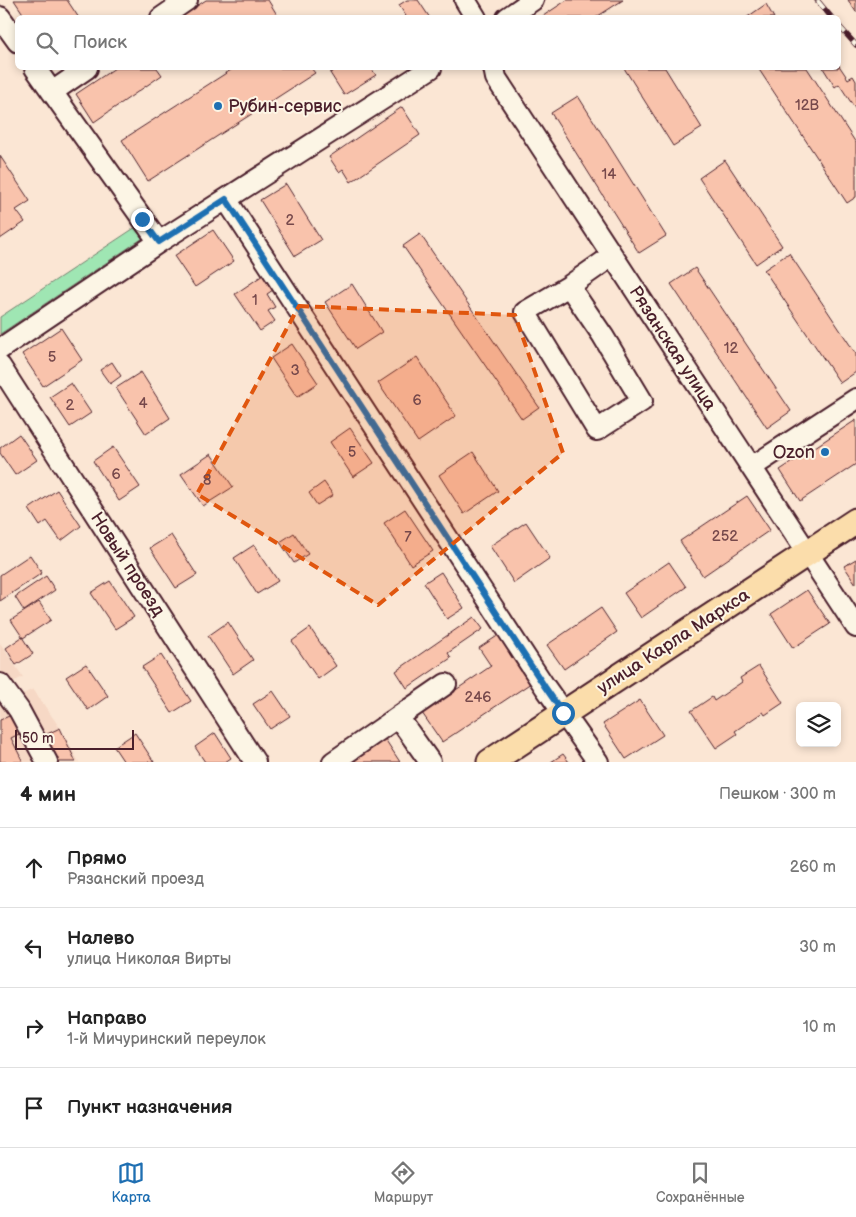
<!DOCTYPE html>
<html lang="ru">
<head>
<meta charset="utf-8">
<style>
  body { margin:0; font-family:"Balsamiq Sans",sans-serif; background:#f2f2f2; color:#222 }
  .controls { position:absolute; right:15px; bottom:15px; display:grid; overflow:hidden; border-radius:8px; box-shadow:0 2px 8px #0003 }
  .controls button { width:45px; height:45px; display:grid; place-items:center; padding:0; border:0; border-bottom:1px solid #e0e0e0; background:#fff; color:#222; font:25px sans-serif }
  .scale { position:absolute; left:15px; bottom:12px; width:119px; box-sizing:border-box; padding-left:5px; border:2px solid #4a1f2b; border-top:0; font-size:14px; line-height:18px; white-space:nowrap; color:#4a1f2b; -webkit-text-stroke:4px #fcf5e5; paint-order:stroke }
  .stop { position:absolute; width:15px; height:15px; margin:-11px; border:4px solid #1f6fb2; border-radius:50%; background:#fff }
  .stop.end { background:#1f6fb2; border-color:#fff; box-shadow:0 1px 5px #0008 }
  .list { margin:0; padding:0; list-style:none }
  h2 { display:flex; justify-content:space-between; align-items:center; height:65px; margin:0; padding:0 20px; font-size:21px }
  h2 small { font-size:16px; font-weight:400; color:#767676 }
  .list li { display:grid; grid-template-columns:32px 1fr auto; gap:15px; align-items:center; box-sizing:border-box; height:80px; padding:0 20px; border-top:1px solid #e0e0e0 }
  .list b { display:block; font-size:19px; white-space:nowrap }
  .list p { margin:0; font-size:16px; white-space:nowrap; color:#767676 }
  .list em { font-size:16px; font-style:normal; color:#767676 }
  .icon { flex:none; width:28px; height:28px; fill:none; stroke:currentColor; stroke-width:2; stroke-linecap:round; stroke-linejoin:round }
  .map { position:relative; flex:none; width:856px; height:762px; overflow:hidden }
  .search { position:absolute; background:#fff; box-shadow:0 2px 8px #0003; left:15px; right:15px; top:15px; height:55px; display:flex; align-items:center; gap:12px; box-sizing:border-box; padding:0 18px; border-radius:8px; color:#767676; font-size:19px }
  .sheet { height:385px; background:#fff }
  nav { display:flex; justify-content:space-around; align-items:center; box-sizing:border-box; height:70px; border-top:1px solid #e0e0e0; background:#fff; font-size:14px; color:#767676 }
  nav a { display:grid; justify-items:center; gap:2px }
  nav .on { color:#1f6fb2 }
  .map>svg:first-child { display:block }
</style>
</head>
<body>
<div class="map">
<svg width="856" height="762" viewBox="0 0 856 762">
  <rect width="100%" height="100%" fill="#fbe6d4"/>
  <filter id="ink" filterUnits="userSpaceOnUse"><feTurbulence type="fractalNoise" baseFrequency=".02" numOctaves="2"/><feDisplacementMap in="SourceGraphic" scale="10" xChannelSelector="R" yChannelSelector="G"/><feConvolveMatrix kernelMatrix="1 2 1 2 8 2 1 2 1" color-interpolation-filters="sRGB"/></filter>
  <g filter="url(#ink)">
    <path fill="#f6d8c5" d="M0,643L23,677L0,688Z
      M33,689L60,728L79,762H0V706Z"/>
    <path fill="#9fe6b3" stroke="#74826f" d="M136,227L143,238L0,334V317Z"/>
    <path fill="#f9c3ac" stroke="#4a1f2b" d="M14,0H67L79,18H26Z
      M206,0H268L279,18H179Z
      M407,0H418L430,18H407L399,5Z
      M567,0H623L595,18H540Z
      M848,0H856V12Z
      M766,4L774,18H746Z
      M838,64L848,79L853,76L856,81V110L839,84L835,87L823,68H838Z
      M115,68H157L162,75L94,122L76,94Z
      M234,68H311L315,73L148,181L122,140Z
      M338,68H352V69L354,68H371L376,75L344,95L330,73Z
      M624,68H665L702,128L673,146Z
      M758,68H807L856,143V197L847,203Z
      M578,96L666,236L639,253L551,113Z
      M402,107L420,135L351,182L343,169L339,172L329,157Z
      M0,156L30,201L16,210L25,222L0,239Z
      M725,160L782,246L756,264L699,178Z
      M286,184L321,240L295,256L260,200Z
      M213,230L234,261L195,287L174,256Z
      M420,234L539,407L522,419L403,246Z
      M789,253L856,354V372L840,383L764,270Z
      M695,268L791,411L767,428L671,284Z
      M263,275L273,290L267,294L275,307L268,311L275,321L260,331L235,294Z
      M352,284L382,332L356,349L325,302Z
      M61,328L82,360L43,386L22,354Z
      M292,344L318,383L297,397L271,358Z
      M417,357L456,416L418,442L378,383Z
      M112,362L121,376L110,384L100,370Z
      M141,372L170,418L146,434L116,388Z
      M71,383L91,413L70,427L50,397Z
      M856,420V464L800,501L780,470Z
      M350,428L374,463L353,477L330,442Z
      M19,434L37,460L15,475L0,453V448Z
      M113,447L140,487L119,501L93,461Z
      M473,452L498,491L464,514L439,475Z
      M211,454L233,487L203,506L181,474Z
      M324,482L333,495L317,505L309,493Z
      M57,490L81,526L61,541L47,521L40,526L29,509Z
      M747,496L770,530L703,576L680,541Z
      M405,509L433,551L411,565L384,523Z
      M526,522L550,558L514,583L490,546Z
      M294,533L308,554L294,563L280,542Z
      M171,535L197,575L176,588L150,548Z
      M254,545L278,581L257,594L234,558Z
      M30,555L42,573L0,601V575Z
      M856,559V584L844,566Z
      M669,562L686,587L641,618L624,593Z
      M441,572L464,608L447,619L424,583Z
      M46,576L55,590L24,611L15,597Z
      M110,581L134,617L115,629L91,593Z
      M807,590L830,624L793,648L771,614Z
      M39,602L51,620L23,638L11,620Z
      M601,608L617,632L564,669L547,645Z
      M474,617L483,629L448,653L451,658L407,688L396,671Z
      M228,622L253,660L233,674L208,636Z
      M310,628L336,666L318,679L292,641Z
      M502,633L534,681L442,742L422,713L491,666L479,648Z
      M22,637L33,654L16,665L6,648Z
      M161,655L191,701L172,713L142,667Z
      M86,664L108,696L88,710L66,677Z
      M759,666L783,703L765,715L763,712L735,731L737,734L716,748L691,711L712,697L714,701L742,682L740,678Z
      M273,691L290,716L270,729L253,704Z
      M640,700L663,735L626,759L603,724Z
      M16,713L25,731L11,738L23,762H0V720Z
      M60,728L76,762H58L45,735Z
      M135,733L154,762H124L114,747Z
      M215,733L231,758L225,762H205L195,747Z
      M385,739L400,762H350Z
      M563,754L569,762H551Z"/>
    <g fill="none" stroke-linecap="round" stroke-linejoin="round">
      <g stroke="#4a1f2b" stroke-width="24">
        <path id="minor" d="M465,0L476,18
          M0,17L18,42
          M161,18L187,0
          M507,18L533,0
          M35,68L159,242
          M494,68L496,78L856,627
          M52,92L87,68
          M226,199L545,687L598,762
          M569,286L525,312L597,430L642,401L603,336L569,286L612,256
          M0,349L159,242L431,68
          M0,366L255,762
          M752,467L856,399
          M0,684L19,710L47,762
          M333,762L398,717
          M430,762L398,717L446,684"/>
      </g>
      <g stroke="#4a1f2b" stroke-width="29">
        <path id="major" d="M490,762L856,521"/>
      </g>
      <use href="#minor" stroke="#fcf5e5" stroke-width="20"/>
      <use href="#major" stroke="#fbddab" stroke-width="25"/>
      <g stroke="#4a1f2b" stroke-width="5.5">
        <path id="rail" d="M817,0L832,18
          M838,25L856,45"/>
      </g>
      <use href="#rail" stroke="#fcf5e5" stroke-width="4" stroke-dasharray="11" stroke-linecap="butt"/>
    </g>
  </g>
  <g fill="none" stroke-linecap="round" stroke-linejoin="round" filter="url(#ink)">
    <path stroke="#1f6fb2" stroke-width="6" d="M142,219L159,242L226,199L545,687L563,713"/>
  </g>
  <path fill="#e0560e" fill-opacity="0.2" stroke="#e0560e" stroke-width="4" stroke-dasharray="10 6" stroke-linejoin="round" d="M299,306L515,315L563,453L378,605L197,494Z"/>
  <g fill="#1f6fb2" stroke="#fcf5e5" stroke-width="2">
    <circle cx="218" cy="106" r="5"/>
    <circle cx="825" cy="452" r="5"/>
  </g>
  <g text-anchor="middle" stroke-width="4" stroke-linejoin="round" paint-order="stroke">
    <g font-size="15" fill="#76484b">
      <text x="807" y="110">12В</text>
      <text x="609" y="179">14</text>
      <text x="290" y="225">2</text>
      <text x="255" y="305">1</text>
      <text x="731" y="353">12</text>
      <text x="52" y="362">5</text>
      <text x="295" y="375">3</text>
      <text x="417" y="405">6</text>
      <text x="143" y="408">4</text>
      <text x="70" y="410">2</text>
      <text x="352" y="457">5</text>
      <text x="116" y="479">6</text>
      <text x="207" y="485">8</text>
      <text x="725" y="541">252</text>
      <text x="408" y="542">7</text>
      <text x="478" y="702">246</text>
    </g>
    <g font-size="18" fill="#4a1f2b" stroke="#fcf5e5" text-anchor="start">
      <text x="228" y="112">Рубин-сервис</text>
      <text x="815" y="458" text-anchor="end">Ozon</text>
    </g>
    <g font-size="18" fill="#4a1f2b" stroke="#fcf5e5">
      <text transform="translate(673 348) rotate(57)" y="6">Рязанская улица</text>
      <text transform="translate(128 564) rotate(57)" y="6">Новый проезд</text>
      <text transform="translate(673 641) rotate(-33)" y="6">улица Карла Маркса</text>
    </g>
  </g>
</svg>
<div class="controls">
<button><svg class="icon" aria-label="layers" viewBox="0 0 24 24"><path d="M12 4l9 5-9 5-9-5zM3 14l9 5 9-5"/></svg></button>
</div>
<div class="scale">50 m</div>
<div class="stop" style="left:563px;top:713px"></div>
<div class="stop end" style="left:142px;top:219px"></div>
<div class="search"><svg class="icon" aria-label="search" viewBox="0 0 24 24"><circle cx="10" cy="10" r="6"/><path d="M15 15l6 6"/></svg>Поиск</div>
</div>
<section class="sheet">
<h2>4 мин<small>Пешком · 300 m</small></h2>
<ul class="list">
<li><svg class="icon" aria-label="ahead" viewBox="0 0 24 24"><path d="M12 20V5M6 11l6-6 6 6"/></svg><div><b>Прямо</b><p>Рязанский проезд</p></div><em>260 m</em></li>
<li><svg class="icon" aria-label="left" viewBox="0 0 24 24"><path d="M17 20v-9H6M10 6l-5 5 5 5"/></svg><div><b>Налево</b><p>улица Николая Вирты</p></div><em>30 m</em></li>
<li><svg class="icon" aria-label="right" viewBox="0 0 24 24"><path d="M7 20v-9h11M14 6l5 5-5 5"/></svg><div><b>Направо</b><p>1-й Мичуринский переулок</p></div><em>10 m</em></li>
<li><svg class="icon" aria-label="arrive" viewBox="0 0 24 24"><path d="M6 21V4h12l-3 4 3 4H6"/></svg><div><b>Пункт назначения</b></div></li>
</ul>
</section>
<nav>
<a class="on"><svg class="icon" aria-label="map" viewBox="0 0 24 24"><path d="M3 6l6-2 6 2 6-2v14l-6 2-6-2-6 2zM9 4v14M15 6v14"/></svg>Карта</a>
<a><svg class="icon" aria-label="directions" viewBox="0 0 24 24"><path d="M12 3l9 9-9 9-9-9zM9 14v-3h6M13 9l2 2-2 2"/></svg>Маршрут</a>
<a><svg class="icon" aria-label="saved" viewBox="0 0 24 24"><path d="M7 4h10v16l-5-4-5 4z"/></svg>Сохранённые</a>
</nav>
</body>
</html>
